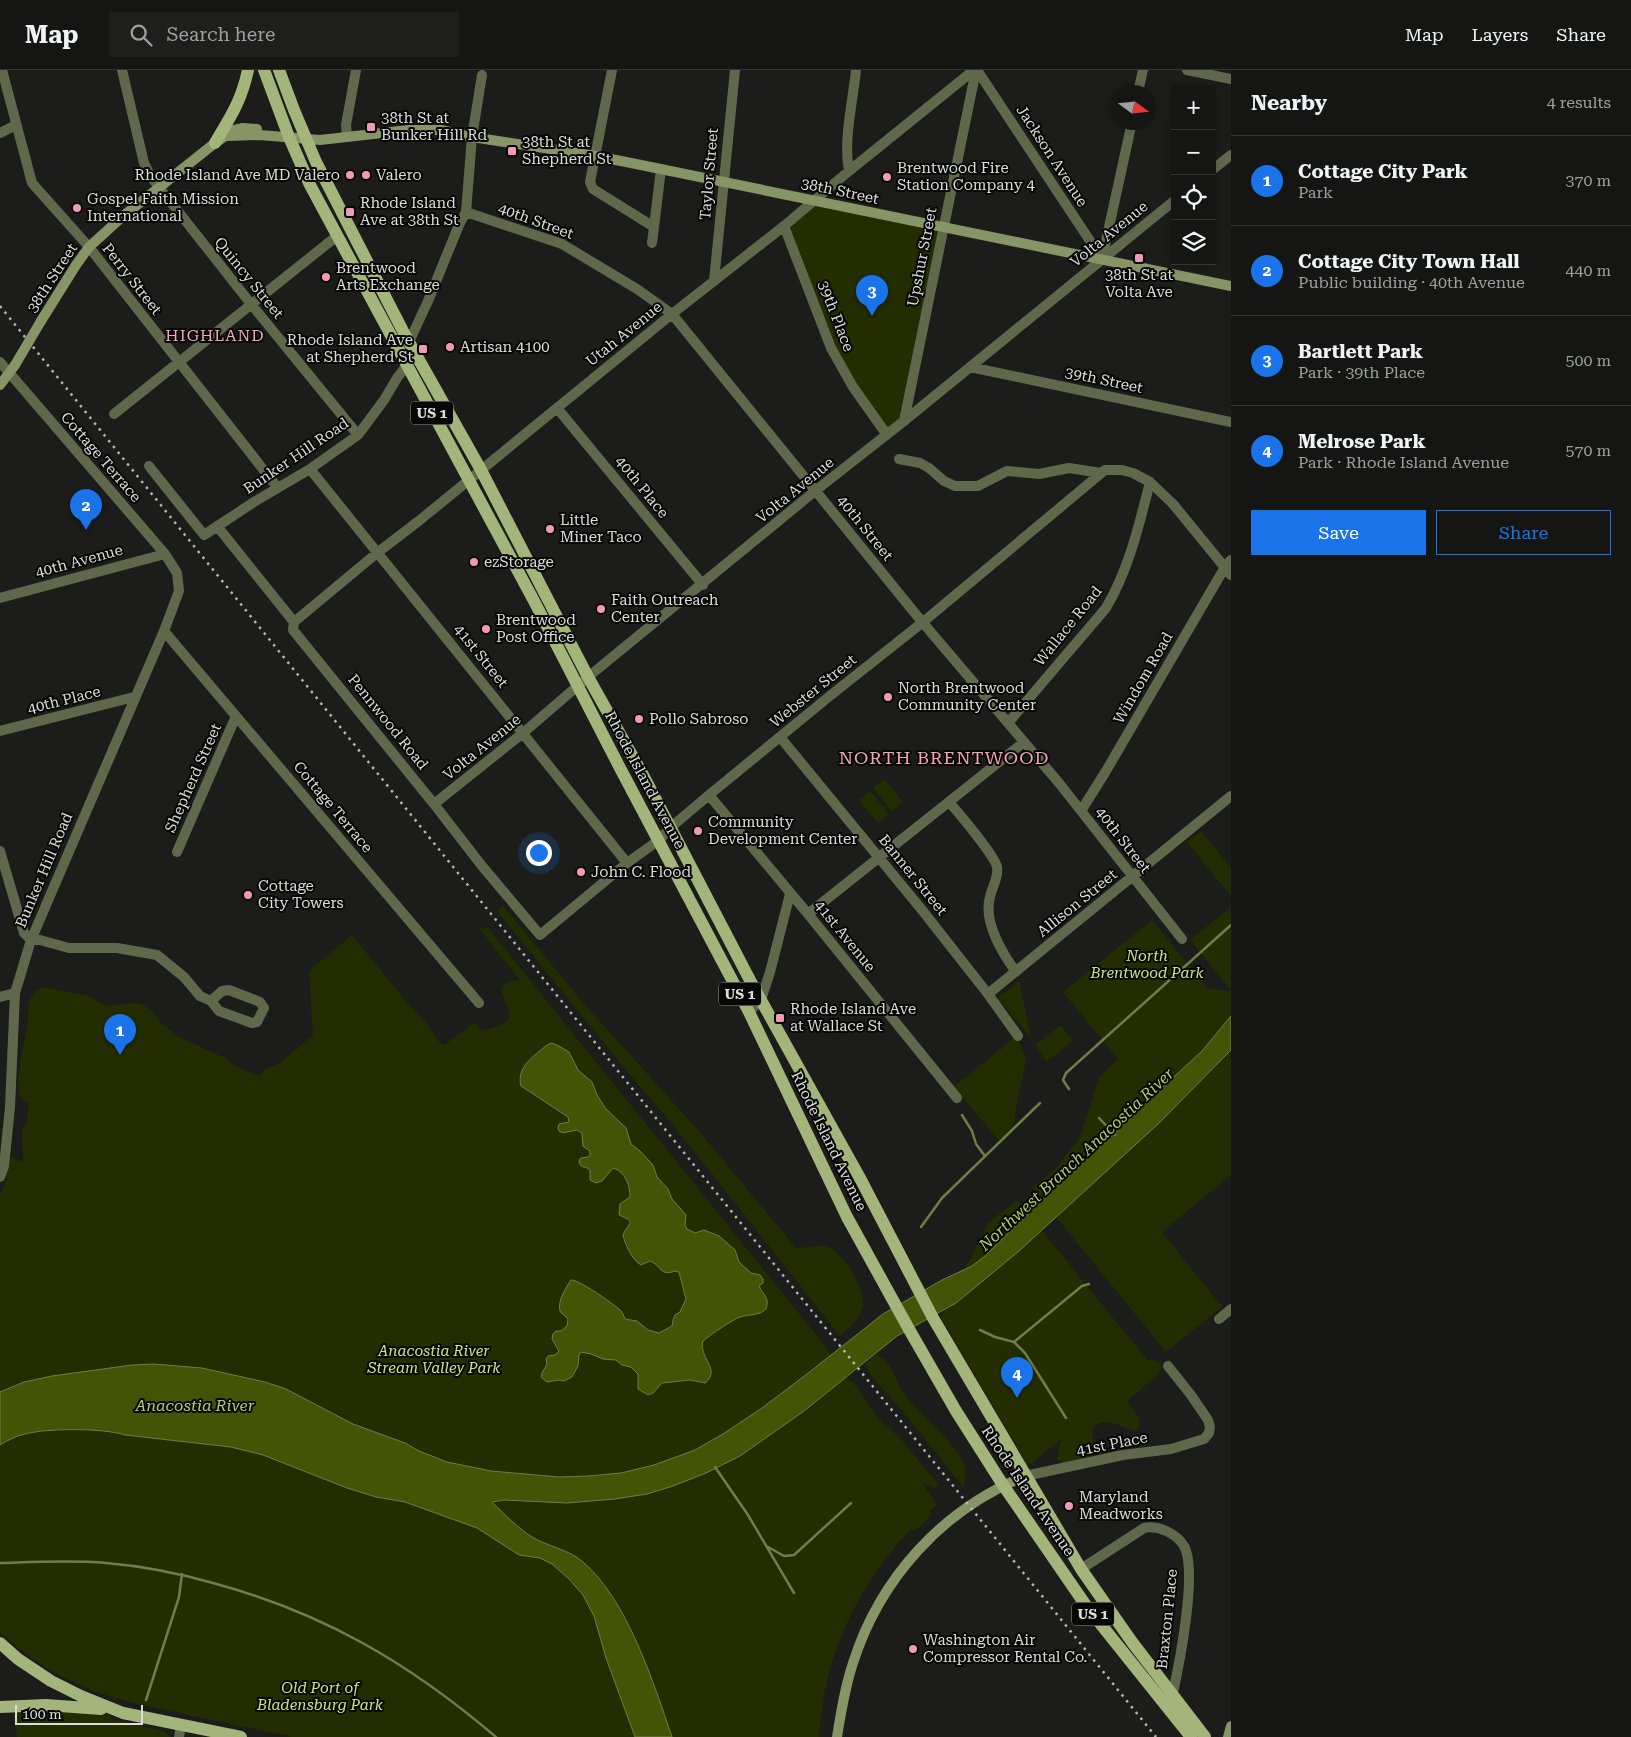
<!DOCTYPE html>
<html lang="en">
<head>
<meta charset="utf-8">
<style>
  body { margin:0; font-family:"Roboto Serif",serif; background:#1e1f1d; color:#f1f3f6 }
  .controls { position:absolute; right:15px; top:15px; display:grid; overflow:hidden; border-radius:0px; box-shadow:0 2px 8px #0003 }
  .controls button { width:45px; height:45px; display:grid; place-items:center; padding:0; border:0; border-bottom:1px solid #343534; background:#151614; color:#f1f3f6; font:25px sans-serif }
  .compass { position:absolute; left:1111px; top:15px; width:45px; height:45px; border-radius:50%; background:#151614; box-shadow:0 2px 8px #0003; rotate:105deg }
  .scale { position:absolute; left:15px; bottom:12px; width:128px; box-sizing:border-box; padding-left:5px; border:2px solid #dcdcda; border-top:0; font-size:14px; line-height:18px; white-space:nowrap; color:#dcdcda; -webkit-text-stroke:4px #070706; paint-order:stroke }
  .you { position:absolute; left:538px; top:782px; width:18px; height:18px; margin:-12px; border:4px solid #fff; border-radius:50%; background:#1a73e8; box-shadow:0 0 0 8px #1a73e833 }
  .badge { display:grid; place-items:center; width:32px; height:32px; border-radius:50%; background:#1a73e8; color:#fff; font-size:16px; font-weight:700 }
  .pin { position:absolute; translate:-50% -41px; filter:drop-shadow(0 1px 2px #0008) }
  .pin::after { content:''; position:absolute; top:26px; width:18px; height:15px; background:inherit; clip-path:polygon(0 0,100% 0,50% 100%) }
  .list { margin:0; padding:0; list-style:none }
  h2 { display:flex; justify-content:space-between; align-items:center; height:65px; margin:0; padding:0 20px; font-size:21px }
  h2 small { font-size:16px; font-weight:400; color:#9d9fa0 }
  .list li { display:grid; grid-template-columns:32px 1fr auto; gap:15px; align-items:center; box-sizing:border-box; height:90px; padding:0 20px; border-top:1px solid #343534 }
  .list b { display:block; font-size:19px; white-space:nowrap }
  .list p { margin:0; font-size:16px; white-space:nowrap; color:#9d9fa0 }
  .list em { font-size:16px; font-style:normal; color:#9d9fa0 }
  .actions { display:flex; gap:10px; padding:15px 20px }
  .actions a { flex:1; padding:11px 0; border:1px solid #1a73e8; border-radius:0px; text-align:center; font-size:18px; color:#1a73e8 }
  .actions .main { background:#1a73e8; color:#fff }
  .icon { flex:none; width:28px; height:28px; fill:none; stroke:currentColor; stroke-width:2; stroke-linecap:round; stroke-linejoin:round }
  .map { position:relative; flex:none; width:1231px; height:1667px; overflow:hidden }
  header { display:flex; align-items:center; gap:30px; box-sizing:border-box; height:70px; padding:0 25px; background:#151614; border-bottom:1px solid #343534 }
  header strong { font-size:24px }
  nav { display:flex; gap:28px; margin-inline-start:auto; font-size:18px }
  .search { width:350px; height:45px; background:#1e1f1d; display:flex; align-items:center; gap:12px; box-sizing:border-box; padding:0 18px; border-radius:0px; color:#9d9fa0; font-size:19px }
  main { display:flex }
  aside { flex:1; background:#151614 }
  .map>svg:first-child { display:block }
</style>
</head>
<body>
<header>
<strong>Map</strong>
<div class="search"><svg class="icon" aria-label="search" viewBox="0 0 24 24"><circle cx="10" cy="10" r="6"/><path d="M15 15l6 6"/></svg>Search here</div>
<nav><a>Map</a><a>Layers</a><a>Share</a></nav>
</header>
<main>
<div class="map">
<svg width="1231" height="1667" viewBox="0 0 1231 1667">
  <rect width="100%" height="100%" fill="#1c1d1a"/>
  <path fill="#232d01" d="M814,130L943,158L904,351L887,365L853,317L784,156Z
    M884,709L903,732L892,741L873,718Z
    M870,721L889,744L878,753L859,730Z
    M1201,761L1231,798V826L1187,772Z
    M503,836L585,935L698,1060L796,1178C805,1178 819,1174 827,1177C843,1182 866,1220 863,1236C860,1249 850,1258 840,1266L674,1056L626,1000L497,841Z
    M1231,837V920L1190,870Z
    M1152,850L1208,919L1231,921V1105L1162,1162L1222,1237L1166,1282L1032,1117L1055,1099L1079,1069L1099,1008L1118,989L1063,922Z
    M487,857L818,1267L850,1311L854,1313L876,1346L900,1368L937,1413L938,1416L935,1418L922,1413L937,1435L930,1441L931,1444L924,1453L915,1460L911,1459C869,1503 838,1558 826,1617C822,1634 821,1650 819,1667H292L174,1642L118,1629L93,1621L49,1600L18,1578L0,1562V1125L6,1110L9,1086L23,1092L22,1061L27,1050L29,1033L25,1031L20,1026C15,1006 25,972 28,951C29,943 27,935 31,928C33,922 38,920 42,917L89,926L102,934L108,936L135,933L144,935L152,941L161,953L179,967L227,989L234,996L259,1006L264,1000L281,992L313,965L309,901L352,865L409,935L424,950L440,973L444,975L475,952L482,961C490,958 504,956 508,949C514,938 495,923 505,914C508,911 515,911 520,910L479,858Z
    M1019,911L1031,968L998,928Z
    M1061,955L1073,971L1047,991L1035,975Z
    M1015,967L1021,975L1026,992L1018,1026L1012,1063L1000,1072L954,1017Z
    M1017,1130L1148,1291C1155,1289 1160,1290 1162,1297L1158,1304L1129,1330L1128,1333C1134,1343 1144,1347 1138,1360L1134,1361C1122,1357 1101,1344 1092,1360L1094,1384C1086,1392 1066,1397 1057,1389L1061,1369L1028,1396L941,1247L988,1153Z
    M876,1285C892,1289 896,1313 905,1325C922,1347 952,1369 964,1393C967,1401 965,1408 964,1416L963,1417L910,1350L869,1303L865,1294Z
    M13,1638L110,1643V1649L163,1661L171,1667H17Z"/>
  <path fill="#445407" stroke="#727d46" d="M1231,946V980L1158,1054L1019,1181L956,1233L897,1266L804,1341L740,1386L706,1403L673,1416L647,1424L615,1429L567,1433L504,1430L492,1432C503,1443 519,1459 532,1467C549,1477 568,1479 583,1492C627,1529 654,1614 672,1667H635L606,1588L594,1546L583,1525L569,1509L552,1494L540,1488L519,1485L477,1458L405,1432L376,1427L347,1418L263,1385L231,1377L125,1365C104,1358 47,1358 25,1364C16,1366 8,1370 0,1375V1322L24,1312L52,1306L132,1295L154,1294L202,1298L265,1312L286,1319L353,1354L405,1373L419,1381L447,1392L491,1401L559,1407L589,1406L621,1403L654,1395L695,1380L723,1364L762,1338L807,1304L883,1244L942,1210L972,1196L985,1186L1050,1122L1099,1078L1163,1017L1202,981Z
    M551,973L557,975L569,982L578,1000L592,1012L597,1025L606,1039L626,1058L631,1074L640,1081L653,1095L657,1107L668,1119L672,1129L686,1145L685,1155L687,1159L695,1163L704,1160L719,1166L735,1180L739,1192L751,1203L760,1205L763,1209V1213L759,1216C763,1225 770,1227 766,1239C759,1246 750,1244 740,1247C732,1250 710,1265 703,1271C698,1287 722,1300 705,1313L690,1310L662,1313L653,1323L648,1325L638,1319V1304L631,1297L622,1295L616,1290L603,1289L591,1284L581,1282L579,1285L578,1296L572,1307L564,1311L559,1310L547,1312L541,1307L542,1303L547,1294L546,1289L548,1286L555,1285L559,1281L552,1269L553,1264L556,1261H561L567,1256L568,1249C566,1246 561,1244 560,1241C557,1231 566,1218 571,1210C578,1209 612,1233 619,1239C622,1241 624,1246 625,1249L637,1251L648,1260L659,1263L672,1256L673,1250L675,1245L680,1242L686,1229L679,1202L675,1201C660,1207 661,1195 650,1191L641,1195C632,1190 625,1174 623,1165C628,1152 638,1153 619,1145L620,1134L630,1127C630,1115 625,1101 613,1098L602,1111L596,1113L590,1110V1100C585,1095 580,1100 579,1090L581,1088L588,1087L590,1085V1081L583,1076L582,1063L577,1060L563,1063L559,1061L558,1058L559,1054L569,1052L568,1047L521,1016C516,997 534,986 547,975Z"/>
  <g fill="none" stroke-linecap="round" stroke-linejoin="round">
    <path stroke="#727d46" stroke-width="2.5" d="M1069,1019L1063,1010L1066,1003L1231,855
      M962,1045L972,1061L976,1074L985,1086
      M1099,1048L1115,1065
      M921,1157L942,1128L1040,1033
      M980,1260L995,1267L1014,1272L1082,1216L1089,1214
      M1015,1273L1025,1283L1066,1348
      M715,1397L748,1445L794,1523
      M768,1477L784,1486L794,1485L851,1433
      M0,1493C35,1492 71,1490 106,1493C142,1496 178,1503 213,1513C324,1543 409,1593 496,1667
      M146,1630L179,1527L182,1504"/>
    <path stroke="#60684c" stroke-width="10" d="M2,0L32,113L89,177L277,417
      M122,0L144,93L151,107L251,234L358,365
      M612,0L590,112L593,119L654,157L652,173
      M977,0L1102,189
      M1187,0L1231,9
      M1138,22L1143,0
      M0,63L16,55
      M347,67L346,55L356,0
      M1212,100L1231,85
      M849,101C843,70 853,31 856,0
      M466,142L562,174L637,219L672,244L918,547L1059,713L1182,869
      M784,156L831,278L853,317L887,365
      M654,157L661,99
      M1102,189L1132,52
      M714,211L735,0
      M409,272L428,231L459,155L466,142L472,67L482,5
      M0,292L165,484L177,503L179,521L164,561L31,870L15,923L10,1037L4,1096L0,1107
      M970,297L1231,352
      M557,338L703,515
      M114,344L337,166
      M904,351L976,0
      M899,389L920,393L929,398L944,411L955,416H978L1007,401L1039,404L1069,398L1101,403
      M149,396L204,465L254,432L310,399L358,365L384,330L397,308L407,295
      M310,399L627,793
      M217,456L294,552L293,560L434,734L482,796L540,865L627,793L659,770L670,758L709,725L831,625L923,552L1105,400H1122L1133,403L1150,412L1173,434L1231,505
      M0,528L165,484
      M294,552L377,483L420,450L672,244L784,156L849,101L974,0
      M164,561L479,933
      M1008,653L1106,538C1129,499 1139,455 1150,412
      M0,661L134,627
      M780,667L922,840L988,924L1018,966
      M709,725L808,844L957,1028
      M949,732C958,742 995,786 997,797C999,807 992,817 990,827C983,851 1002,883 1016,902
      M434,734L523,663L588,607L815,421L904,351L1175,130
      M1081,741L1106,701L1225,497L1231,490
      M0,781L24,863L31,870
      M177,782L236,646
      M808,844L1024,672
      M31,870H40L69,878H117L157,885L184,907L200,926L211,931L219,941L252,953L257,952L264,938L260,932L229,920L222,921L211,931
      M988,924L1231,726
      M0,927L15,923
      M749,942L761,930L770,902L790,824
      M1219,1249L1231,1239
      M1025,1406L1123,1385L1171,1379L1204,1369L1209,1363L1210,1357L1208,1350L1191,1325L1168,1296
      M1081,1499L1144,1458C1158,1455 1176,1463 1184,1476C1198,1501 1179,1596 1172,1627
      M179,1667L181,1655"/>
    <path stroke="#869466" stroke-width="10" d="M227,66L260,65L320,70L409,60H442L472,67L596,86L641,95L1231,216
      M41,251L76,195L89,177L122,147L215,73L234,60L243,58L257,59
      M0,315L15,295
      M837,1667C841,1642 845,1617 853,1593C880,1508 943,1439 1025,1406
      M1228,1667L1231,1656"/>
    <path stroke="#a3b57a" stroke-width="12" d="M264,0L289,67L310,115L534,531L620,698L749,942L847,1147L910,1261L956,1341L1003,1415L1087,1537L1191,1667
      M279,0L294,40L316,92L405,265L481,400L588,607L642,703L752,914L861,1110L933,1248L1081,1499L1132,1572L1205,1667
      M215,73C231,46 241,32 248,0
      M0,1573L18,1589L51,1611L81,1626L123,1643L241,1667
      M0,1637L46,1635L101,1639"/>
    <path stroke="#b5b5b3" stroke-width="2.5" stroke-dasharray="2.5 5" stroke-linecap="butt" d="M0,236L1156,1667"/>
    <path stroke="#869466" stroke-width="10" d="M15,295L41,251"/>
  </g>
  <g fill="#f09ab6" stroke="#070706" stroke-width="2">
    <rect x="366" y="52" width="10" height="10" rx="2.5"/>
    <rect x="507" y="76" width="10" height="10" rx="2.5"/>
    <circle cx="350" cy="105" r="5"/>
    <circle cx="366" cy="105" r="5"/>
    <circle cx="887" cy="107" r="5"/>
    <circle cx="77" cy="138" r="5"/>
    <rect x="345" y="137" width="10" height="10" rx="2.5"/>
    <rect x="1134" y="183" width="10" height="10" rx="2.5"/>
    <circle cx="326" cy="207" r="5"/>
    <circle cx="450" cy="277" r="5"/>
    <rect x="418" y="274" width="10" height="10" rx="2.5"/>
    <circle cx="550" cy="459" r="5"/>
    <circle cx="474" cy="492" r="5"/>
    <circle cx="601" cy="539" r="5"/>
    <circle cx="486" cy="559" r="5"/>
    <circle cx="888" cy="627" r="5"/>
    <circle cx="639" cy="649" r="5"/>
    <circle cx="698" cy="761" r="5"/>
    <circle cx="581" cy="802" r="5"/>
    <circle cx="248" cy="825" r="5"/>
    <rect x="775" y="943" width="10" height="10" rx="2.5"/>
    <circle cx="1069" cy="1436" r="5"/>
    <circle cx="913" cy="1579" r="5"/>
  </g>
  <g text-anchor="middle" stroke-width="4" stroke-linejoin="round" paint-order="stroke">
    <g fill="#070706" stroke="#9c9c9a" stroke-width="1">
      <rect x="411" y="331.5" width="42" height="23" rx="4"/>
      <rect x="719" y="912.5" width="42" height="23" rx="4"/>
      <rect x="1072" y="1532.5" width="42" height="23" rx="4"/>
    </g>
    <g font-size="14" font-weight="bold" fill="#dcdcda">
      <text x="432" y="348">US 1</text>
      <text x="740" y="929">US 1</text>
      <text x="1093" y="1549">US 1</text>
    </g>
    <g font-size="15" fill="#dcdcda" stroke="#070706" text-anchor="start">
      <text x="381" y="53">38th St at<tspan x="381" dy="17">Bunker Hill Rd</tspan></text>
      <text x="522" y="77">38th St at<tspan x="522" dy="17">Shepherd St</tspan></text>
      <text x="897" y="103">Brentwood Fire<tspan x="897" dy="17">Station Company 4</tspan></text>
      <text x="340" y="110" text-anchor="end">Rhode Island Ave MD Valero</text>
      <text x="376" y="110">Valero</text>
      <text x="87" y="134">Gospel Faith Mission<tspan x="87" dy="17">International</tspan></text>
      <text x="360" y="138">Rhode Island<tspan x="360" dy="17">Ave at 38th St</tspan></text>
      <text x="336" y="203">Brentwood<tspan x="336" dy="17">Arts Exchange</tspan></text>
      <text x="1139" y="210" text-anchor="middle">38th St at<tspan x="1139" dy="17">Volta Ave</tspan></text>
      <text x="413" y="275" text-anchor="end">Rhode Island Ave<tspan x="413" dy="17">at Shepherd St</tspan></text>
      <text x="460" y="282">Artisan 4100</text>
      <text x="560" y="455">Little<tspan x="560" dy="17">Miner Taco</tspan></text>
      <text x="484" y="497">ezStorage</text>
      <text x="611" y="535">Faith Outreach<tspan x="611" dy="17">Center</tspan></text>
      <text x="496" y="555">Brentwood<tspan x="496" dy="17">Post Office</tspan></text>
      <text x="898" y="623">North Brentwood<tspan x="898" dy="17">Community Center</tspan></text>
      <text x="649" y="654">Pollo Sabroso</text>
      <text x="708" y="757">Community<tspan x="708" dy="17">Development Center</tspan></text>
      <text x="591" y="807">John C. Flood</text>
      <text x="258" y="821">Cottage<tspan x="258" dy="17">City Towers</tspan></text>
      <text x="790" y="944">Rhode Island Ave<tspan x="790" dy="17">at Wallace St</tspan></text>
      <text x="1079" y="1432">Maryland<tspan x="1079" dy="17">Meadworks</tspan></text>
      <text x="923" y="1575">Washington Air<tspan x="923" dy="17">Compressor Rental Co.</tspan></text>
    </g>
    <g font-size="15" fill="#dcdcda" stroke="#070706">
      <text transform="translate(1052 86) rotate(57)" y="5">Jackson Avenue</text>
      <text transform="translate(709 104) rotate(-85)" y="5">Taylor Street</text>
      <text transform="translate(840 121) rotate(12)" y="5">38th Street</text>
      <text transform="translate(536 151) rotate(20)" y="5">40th Street</text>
      <text transform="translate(1109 164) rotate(-39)" y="5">Volta Avenue</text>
      <text transform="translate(922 187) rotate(-79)" y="5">Upshur Street</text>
      <text transform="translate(52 208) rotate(-57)" y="5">38th Street</text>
      <text transform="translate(249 208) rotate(51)" y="5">Quincy Street</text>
      <text transform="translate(132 209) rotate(52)" y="5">Perry Street</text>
      <text transform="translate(836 246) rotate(69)" y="5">39th Place</text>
      <text transform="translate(624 264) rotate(-39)" y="5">Utah Avenue</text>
      <text transform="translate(1104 310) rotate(12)" y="5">39th Street</text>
      <text transform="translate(296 386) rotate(-34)" y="5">Bunker Hill Road</text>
      <text transform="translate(101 387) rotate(49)" y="5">Cottage Terrace</text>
      <text transform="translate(642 417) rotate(51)" y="5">40th Place</text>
      <text transform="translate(795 420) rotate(-39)" y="5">Volta Avenue</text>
      <text transform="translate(865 458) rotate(51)" y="5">40th Street</text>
      <text transform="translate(79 491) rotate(-15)" y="5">40th Avenue</text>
      <text transform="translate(1068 556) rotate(-51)" y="5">Wallace Road</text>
      <text transform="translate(481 586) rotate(51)" y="5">41st Street</text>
      <text transform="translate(1143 608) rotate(-60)" y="5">Windom Road</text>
      <text transform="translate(813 621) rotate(-39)" y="5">Webster Street</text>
      <text transform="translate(64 630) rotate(-14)" y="5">40th Place</text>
      <text transform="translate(388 652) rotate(51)" y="5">Pennwood Road</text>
      <text transform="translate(482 677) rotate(-39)" y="5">Volta Avenue</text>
      <text transform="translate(193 708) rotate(-66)" y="5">Shepherd Street</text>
      <text transform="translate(645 710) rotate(62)" y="5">Rhode Island Avenue</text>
      <text transform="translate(333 737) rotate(50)" y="5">Cottage Terrace</text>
      <text transform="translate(1123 770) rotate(52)" y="5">40th Street</text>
      <text transform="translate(44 800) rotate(-67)" y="5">Bunker Hill Road</text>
      <text transform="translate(913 805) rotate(51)" y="5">Banner Street</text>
      <text transform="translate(1077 833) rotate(-39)" y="5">Allison Street</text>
      <text transform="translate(845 866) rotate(51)" y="5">41st Avenue</text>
      <text transform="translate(829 1071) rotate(64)" y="5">Rhode Island Avenue</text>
      <text transform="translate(1112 1374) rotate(-11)" y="5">41st Place</text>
      <text transform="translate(1028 1421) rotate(56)" y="5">Rhode Island Avenue</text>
      <text transform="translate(1167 1549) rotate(-84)" y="5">Braxton Place</text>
    </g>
    <g font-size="15" font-style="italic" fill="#cbe785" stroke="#070706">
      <text x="1147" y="891">North<tspan x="1147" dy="17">Brentwood Park</tspan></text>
      <text x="434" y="1286">Anacostia River<tspan x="434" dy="17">Stream Valley Park</tspan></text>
      <text x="320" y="1623">Old Port of<tspan x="320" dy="17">Bladensburg Park</tspan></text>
    </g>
    <g font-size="16" letter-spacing="1" fill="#f4a4bd" stroke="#070706">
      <text x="215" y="271">HIGHLAND</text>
    </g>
    <g font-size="16" font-style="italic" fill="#b3ce6d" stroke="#070706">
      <text transform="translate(1076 1089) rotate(-43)" y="6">Northwest Branch Anacostia River</text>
      <text x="195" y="1341">Anacostia River</text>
    </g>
    <g font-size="18" letter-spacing="1" fill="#f4a4bd" stroke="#070706">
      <text x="944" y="694">NORTH BRENTWOOD</text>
    </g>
  </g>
</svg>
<div class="controls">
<button>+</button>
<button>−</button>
<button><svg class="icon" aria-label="locate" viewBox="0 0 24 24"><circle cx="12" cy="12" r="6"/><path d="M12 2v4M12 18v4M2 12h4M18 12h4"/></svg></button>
<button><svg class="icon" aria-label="layers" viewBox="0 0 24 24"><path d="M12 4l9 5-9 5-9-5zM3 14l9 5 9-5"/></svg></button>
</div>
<svg class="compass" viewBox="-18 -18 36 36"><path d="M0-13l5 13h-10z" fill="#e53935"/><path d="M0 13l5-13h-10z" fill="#9d9fa0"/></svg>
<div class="scale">100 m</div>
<div class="you"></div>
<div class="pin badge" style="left:120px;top:985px">1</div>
<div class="pin badge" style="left:86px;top:460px">2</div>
<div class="pin badge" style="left:872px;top:246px">3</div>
<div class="pin badge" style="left:1017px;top:1328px">4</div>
</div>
<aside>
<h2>Nearby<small>4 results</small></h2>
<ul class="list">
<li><span class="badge">1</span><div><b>Cottage City Park</b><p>Park</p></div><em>370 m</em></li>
<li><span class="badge">2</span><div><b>Cottage City Town Hall</b><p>Public building · 40th Avenue</p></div><em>440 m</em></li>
<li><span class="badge">3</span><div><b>Bartlett Park</b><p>Park · 39th Place</p></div><em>500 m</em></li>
<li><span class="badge">4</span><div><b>Melrose Park</b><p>Park · Rhode Island Avenue</p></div><em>570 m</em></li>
</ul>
<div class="actions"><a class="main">Save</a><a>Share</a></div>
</aside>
</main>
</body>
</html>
